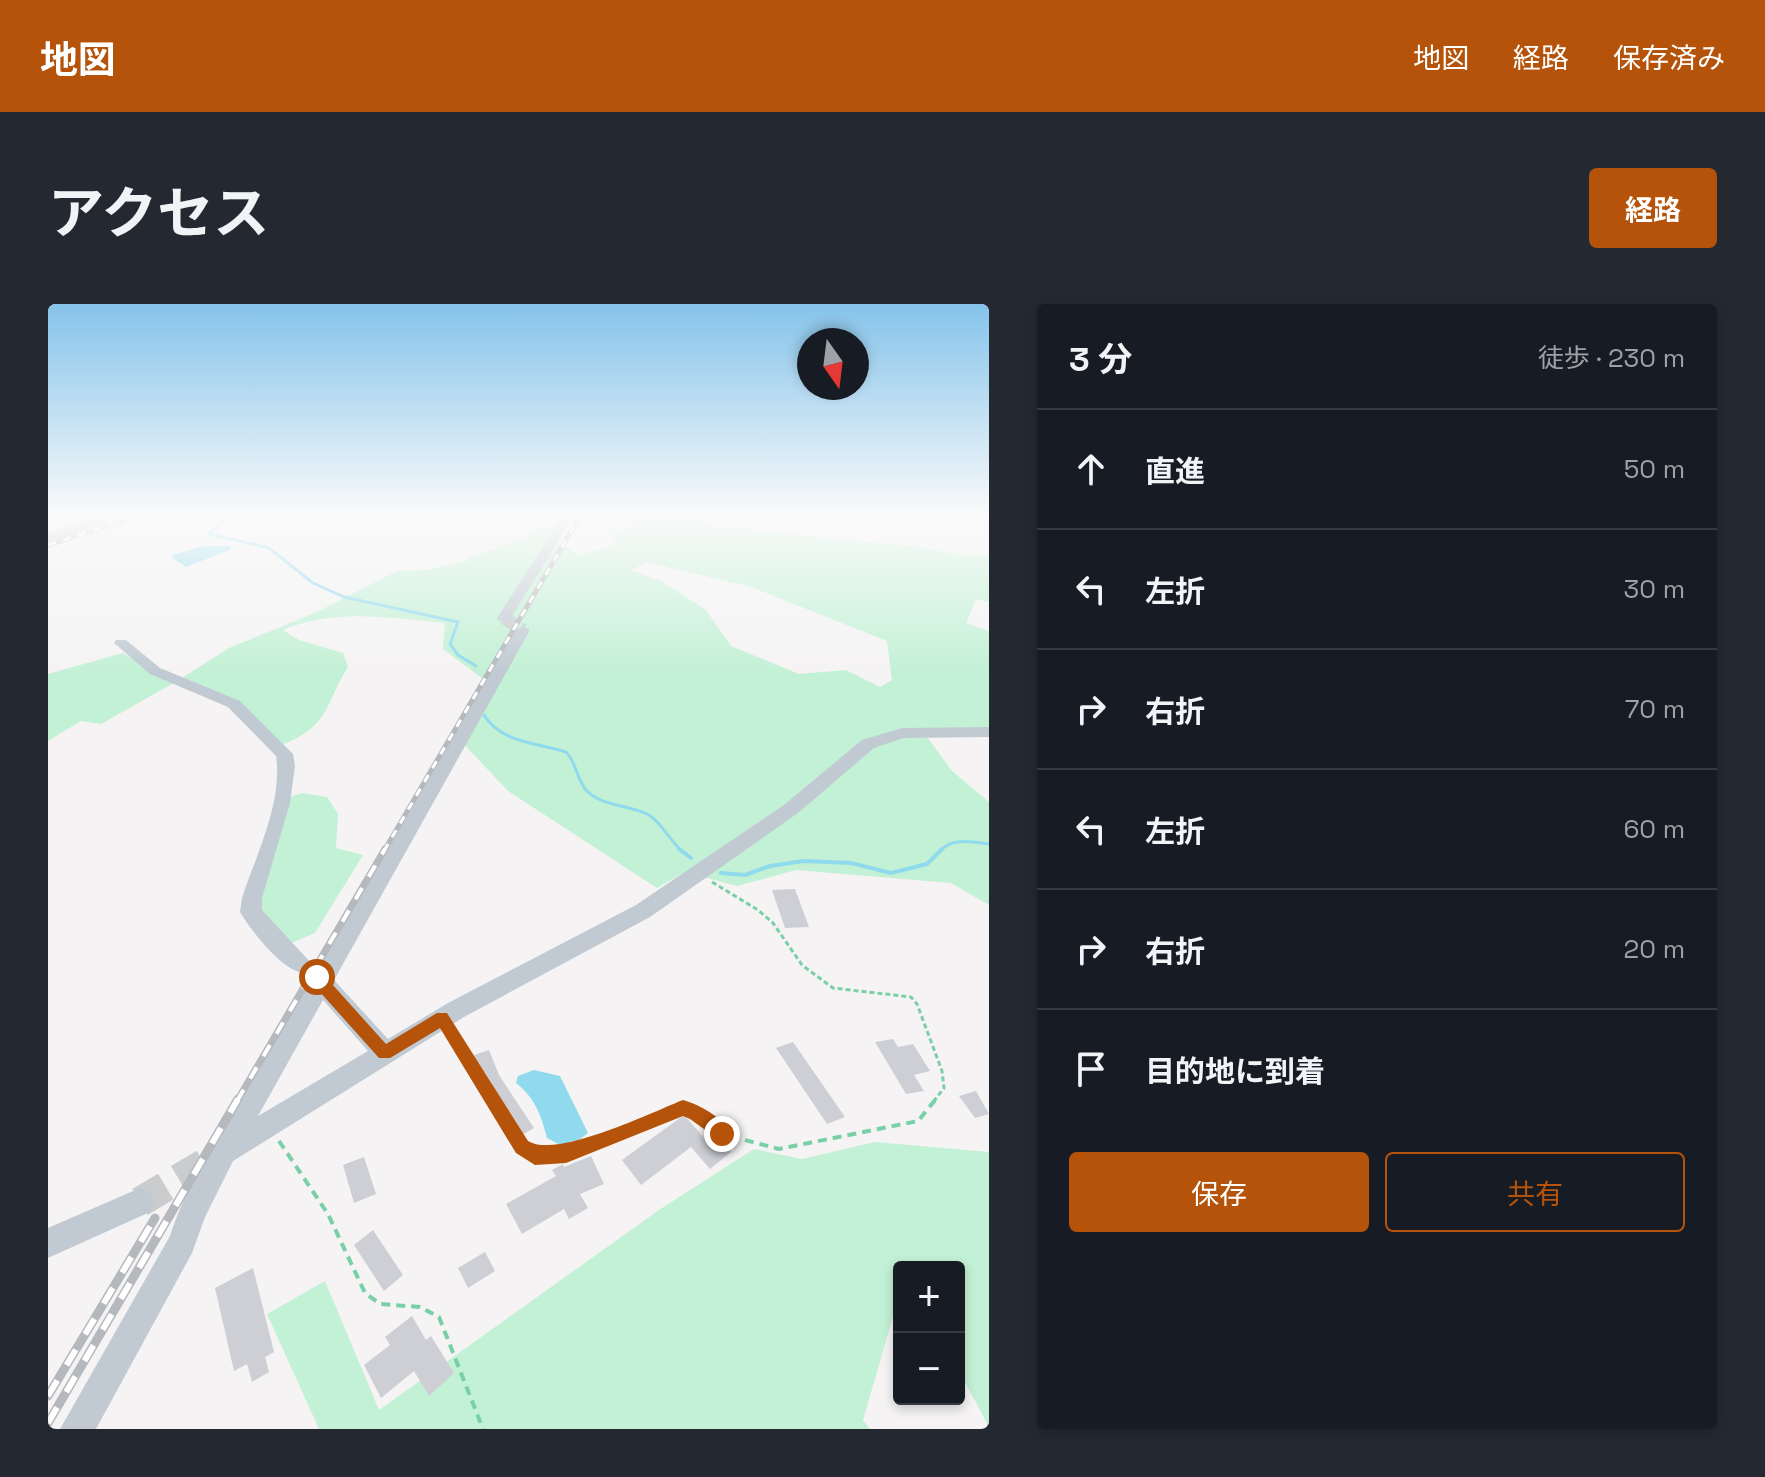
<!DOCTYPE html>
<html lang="ja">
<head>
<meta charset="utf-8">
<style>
  body { margin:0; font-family:"Space Grotesk","Noto Sans JP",sans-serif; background:#242831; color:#f1f3f6 }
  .controls { position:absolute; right:24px; bottom:24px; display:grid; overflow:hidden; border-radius:8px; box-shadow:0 4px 12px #0003 }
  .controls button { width:72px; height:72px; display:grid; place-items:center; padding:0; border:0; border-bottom:2px solid #363941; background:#171b24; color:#f1f3f6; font:40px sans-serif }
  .compass { position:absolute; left:749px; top:24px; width:72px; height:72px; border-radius:50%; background:#171b24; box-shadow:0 4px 12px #0003; rotate:166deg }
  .stop { position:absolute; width:24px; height:24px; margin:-18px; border:6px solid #b45309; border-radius:50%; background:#fff }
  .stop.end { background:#b45309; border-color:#fff; box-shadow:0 2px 8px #0008 }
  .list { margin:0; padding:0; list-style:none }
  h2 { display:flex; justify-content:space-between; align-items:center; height:104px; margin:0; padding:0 32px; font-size:34px }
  h2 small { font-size:26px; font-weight:400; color:#9ea1a6 }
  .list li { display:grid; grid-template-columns:52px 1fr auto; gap:24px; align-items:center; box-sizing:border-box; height:120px; padding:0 32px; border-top:2px solid #363941 }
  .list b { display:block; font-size:30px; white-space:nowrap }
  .list em { font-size:26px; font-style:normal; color:#9ea1a6 }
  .actions { display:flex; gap:16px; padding:24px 32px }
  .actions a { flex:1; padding:18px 0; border:2px solid #b45309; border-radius:8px; text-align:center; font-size:28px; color:#b45309 }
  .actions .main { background:#b45309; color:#fff }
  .icon { flex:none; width:44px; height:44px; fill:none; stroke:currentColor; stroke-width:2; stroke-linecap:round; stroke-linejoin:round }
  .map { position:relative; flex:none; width:941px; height:1125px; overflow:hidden; border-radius:8px }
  header { display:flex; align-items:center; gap:48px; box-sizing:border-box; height:112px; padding:0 40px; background:#b45309; color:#fff }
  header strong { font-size:38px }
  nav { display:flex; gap:44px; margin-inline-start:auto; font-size:28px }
  .intro { display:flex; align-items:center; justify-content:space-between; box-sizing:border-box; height:192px; padding:0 48px }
  h1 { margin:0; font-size:56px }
  .button { padding:20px 36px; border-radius:8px; background:#b45309; color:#fff; font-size:28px; font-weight:700 }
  main { display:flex; gap:48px; padding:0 48px }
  aside { flex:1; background:#171b24; border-radius:8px; box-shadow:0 4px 12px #0003 }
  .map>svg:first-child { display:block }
</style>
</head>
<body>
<header>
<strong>地図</strong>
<nav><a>地図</a><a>経路</a><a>保存済み</a></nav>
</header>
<div class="intro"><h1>アクセス</h1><a class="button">経路</a></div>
<main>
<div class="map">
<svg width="941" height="1125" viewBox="0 0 941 1125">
  <rect width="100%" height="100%" fill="#f5f3f3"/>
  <path fill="#c3f1d5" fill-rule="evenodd" d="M604,212C690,225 775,234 862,242C887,244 916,255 941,250V298L928,295L918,319L941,327V432L879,433L904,467L941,498V601L903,579L748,566L689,582L637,568L609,584L460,487L413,437L447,384L395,345L397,319C342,314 287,304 235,326L251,336L295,349L300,363C276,401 283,421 234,441L196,404L134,374L181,344L271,307L349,267L378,266L409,259L472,235L491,223L509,224L503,234L532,251L565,242L564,231ZM598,258L703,283L839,337L844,376L832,383L798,366L751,370L683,342L658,306L613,277L583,266Z
    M75,349L126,379L53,420L33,417L0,437V370Z
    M254,489L279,493L290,510L288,544L315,551L267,629L239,641L223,630L208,592L238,494Z
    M827,838L941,848V1123L911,1067V963H851V992L815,1116L822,1125H271L219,1010L277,977L331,1106L611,906L706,845L754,855Z"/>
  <path fill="#90daee" d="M156,242H181L184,245L138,263L124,254V251Z
    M486,766L512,772L540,829L532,835L512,841L499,834C493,811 487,794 468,779L470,772Z"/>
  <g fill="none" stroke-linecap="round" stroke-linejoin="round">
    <path stroke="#90daee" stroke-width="3" d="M173,212L175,217L161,230L221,244L265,279L296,293L410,318L402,340L410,351L428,362
      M436,411C453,439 490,439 518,448C529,459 528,475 539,487C554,502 580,501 599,510C612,516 622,537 634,547
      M892,547C905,533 923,538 941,540"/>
    <path stroke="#90daee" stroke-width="4" d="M631,545L643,554
      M673,569L697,571L722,562L755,557L803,559L843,569L879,560L894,545"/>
  </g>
  <path fill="#cdcfd5" d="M747,585L761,623L737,624L724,586Z
    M845,735L850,743L865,740L882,767L866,771L876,787L858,790L827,738Z
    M745,738L797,813L779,820L728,744Z
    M441,746L451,771L486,824L474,831L437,768L433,769L426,751Z
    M928,787L941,810L927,814L911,792Z
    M636,811L659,837L668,830L683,848L662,865L643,843L593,881L574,856Z
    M543,852L556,880L532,890L540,904L521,915L516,905L474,930L458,900L508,872L504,866L515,860L516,863Z
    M316,853L328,890L306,899L295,861Z
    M325,926L355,971L336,987L306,941Z
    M437,948L447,967L420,984L410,964Z
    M205,964L226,1048L217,1053L221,1068L204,1078L199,1060L186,1067L167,984Z
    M364,1012L378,1036L383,1032L406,1069L381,1092L366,1067L333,1094L316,1061L342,1041L337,1033Z"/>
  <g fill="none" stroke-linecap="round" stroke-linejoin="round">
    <path stroke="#caccce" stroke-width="13" stroke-dasharray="13 6" stroke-linecap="butt" d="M456,314L475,326"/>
    <path stroke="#caccce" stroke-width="30" stroke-dasharray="30 15" stroke-linecap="butt" d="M92,898L174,849"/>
    <path stroke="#7ad0a6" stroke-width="3" stroke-dasharray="5 3" stroke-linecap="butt" d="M664,578L710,606L725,619L754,661L785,684L863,693L869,700L894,767L896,784L886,797
      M404,730L445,797"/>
    <path stroke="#7ad0a6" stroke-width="4" stroke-dasharray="9 6" stroke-linecap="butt" d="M444,795C455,812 465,839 483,850C506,862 608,815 635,804L647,808L674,830L731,845L870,817L888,795
      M231,837L280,910L317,989L332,1000L372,1003L391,1013L435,1125"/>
    <path fill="#c1cad2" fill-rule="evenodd" d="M515,212H526L461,317H451L449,314Z
      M475,322L482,326L286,676L340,735L400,699L588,601L736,501L814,436L854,424L941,423V433L855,434L826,444L750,509L602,613L416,713L185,857L157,913L144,949L48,1125H12L122,932C150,848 215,756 260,678L258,673L260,668C239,674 202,625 192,608L194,594C208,551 235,498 228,452L180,403L102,370L66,339L68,336H78L112,364L192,397L245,450L247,462L242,499L214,594V606L265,661L263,666L269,664L468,326ZM275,696L320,747L210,812Z
      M92,884L102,888L106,898L102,908L0,954V924Z"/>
    <path fill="#b3c2d1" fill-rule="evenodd" d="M54,212H74L0,239V229Z"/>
    <g stroke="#b5b8bd" stroke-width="5">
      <path id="rail-far2" d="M0,241L90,212
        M336,547L532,212"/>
    </g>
    <g stroke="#b5b8bd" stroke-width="7">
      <path id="rail-far1" d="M189,797L337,545"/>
    </g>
    <g stroke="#b5b8bd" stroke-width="9">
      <path id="rail" d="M0,1092L107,914
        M0,1119L190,795"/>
    </g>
    <use href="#rail-far2" stroke="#fff" stroke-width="3" stroke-dasharray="8" stroke-linecap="butt"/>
    <use href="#rail-far1" stroke="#fff" stroke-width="4" stroke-dasharray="13" stroke-linecap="butt"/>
    <use href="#rail" stroke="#fff" stroke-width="6" stroke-dasharray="18" stroke-linecap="butt"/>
  </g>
  <linearGradient id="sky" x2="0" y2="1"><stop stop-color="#85c3ea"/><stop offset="0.57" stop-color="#fafafa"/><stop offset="1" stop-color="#fafafa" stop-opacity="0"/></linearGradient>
  <rect width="941" height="369" fill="url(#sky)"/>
  <path fill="#b45309" d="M269,667L274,669L338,740L389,709H399L480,837C508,855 602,809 635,796C652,801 675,813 682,830L680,836L674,838L642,815L635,812L518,859L487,861L468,849L392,724L342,754H331L263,678V669Z"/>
</svg>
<div class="controls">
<button>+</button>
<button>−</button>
</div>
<svg class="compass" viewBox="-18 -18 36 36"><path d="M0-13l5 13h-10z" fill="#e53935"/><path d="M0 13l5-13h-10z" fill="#9ea1a6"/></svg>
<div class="stop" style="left:269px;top:673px"></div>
<div class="stop end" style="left:674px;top:830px"></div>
</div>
<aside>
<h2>3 分<small>徒歩 · 230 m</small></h2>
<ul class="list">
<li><svg class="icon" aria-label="ahead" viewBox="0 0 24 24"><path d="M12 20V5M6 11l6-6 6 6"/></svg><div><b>直進</b></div><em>50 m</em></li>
<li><svg class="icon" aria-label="left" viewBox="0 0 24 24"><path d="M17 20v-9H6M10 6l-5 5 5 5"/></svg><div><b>左折</b></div><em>30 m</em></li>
<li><svg class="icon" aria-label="right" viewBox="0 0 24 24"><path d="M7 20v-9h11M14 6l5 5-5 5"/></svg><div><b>右折</b></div><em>70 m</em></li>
<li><svg class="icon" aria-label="left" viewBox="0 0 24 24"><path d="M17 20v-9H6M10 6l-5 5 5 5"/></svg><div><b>左折</b></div><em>60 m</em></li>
<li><svg class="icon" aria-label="right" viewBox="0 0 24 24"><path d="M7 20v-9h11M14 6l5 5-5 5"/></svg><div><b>右折</b></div><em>20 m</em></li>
<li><svg class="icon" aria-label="arrive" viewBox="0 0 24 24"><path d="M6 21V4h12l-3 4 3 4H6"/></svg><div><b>目的地に到着</b></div></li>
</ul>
<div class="actions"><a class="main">保存</a><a>共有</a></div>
</aside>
</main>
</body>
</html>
